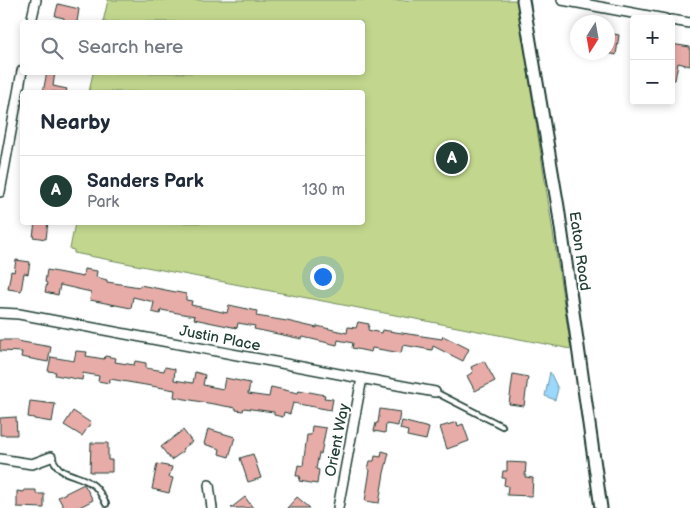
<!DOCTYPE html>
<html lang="en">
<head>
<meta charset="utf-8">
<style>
  body { margin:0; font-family:"Balsamiq Sans",sans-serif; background:#f6f6f7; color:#1f2937 }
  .controls { position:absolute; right:15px; top:15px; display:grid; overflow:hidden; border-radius:5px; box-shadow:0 2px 8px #0003 }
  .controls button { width:45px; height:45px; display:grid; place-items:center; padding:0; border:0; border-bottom:1px solid #e0e1e3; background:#fff; color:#1f2937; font:25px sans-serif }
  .compass { position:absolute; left:570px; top:15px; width:45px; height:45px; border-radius:50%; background:#fff; box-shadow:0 2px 8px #0003; rotate:191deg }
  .you { position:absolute; left:322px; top:276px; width:18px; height:18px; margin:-12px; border:4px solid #fff; border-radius:50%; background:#1a73e8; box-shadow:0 0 0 8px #1a73e833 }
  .badge { display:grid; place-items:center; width:32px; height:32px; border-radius:50%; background:#1f3d34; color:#fff; font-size:16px; font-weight:700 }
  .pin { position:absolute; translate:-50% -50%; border:2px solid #fff; box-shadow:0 1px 5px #0006 }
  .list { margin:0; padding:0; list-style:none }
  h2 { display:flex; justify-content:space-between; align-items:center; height:65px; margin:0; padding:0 20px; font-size:21px }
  h2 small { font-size:16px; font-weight:400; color:#747a83 }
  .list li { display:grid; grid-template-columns:32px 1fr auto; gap:15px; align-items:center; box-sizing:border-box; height:70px; padding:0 20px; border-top:1px solid #e0e1e3 }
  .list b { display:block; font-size:19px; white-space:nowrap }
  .list p { margin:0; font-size:16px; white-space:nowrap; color:#747a83 }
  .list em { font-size:16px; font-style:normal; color:#747a83 }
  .icon { flex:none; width:28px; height:28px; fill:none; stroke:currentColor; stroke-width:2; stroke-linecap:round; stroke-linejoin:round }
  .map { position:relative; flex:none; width:690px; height:508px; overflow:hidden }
  .search { position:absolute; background:#fff; box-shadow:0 2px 8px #0003; left:20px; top:20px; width:345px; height:55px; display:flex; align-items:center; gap:12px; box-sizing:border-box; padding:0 18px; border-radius:5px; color:#747a83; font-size:19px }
  .panel { position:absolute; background:#fff; box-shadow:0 2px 8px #0003; left:20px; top:90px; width:345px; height:135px; border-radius:5px }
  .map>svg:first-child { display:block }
</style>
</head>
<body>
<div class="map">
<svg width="690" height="508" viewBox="0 0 690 508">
  <rect width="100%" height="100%" fill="#fff"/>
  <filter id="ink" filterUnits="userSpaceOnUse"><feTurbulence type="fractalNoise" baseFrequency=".02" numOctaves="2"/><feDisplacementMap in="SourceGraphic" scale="10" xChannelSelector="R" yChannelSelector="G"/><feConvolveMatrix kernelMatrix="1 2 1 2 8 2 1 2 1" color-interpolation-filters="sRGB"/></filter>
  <g filter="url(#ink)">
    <path fill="#c2d78d" stroke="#708a60" d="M108,0H517L571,349L74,253V250L70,249L75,223L362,222V92H89L93,73L362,72V22H103Z"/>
    <path fill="#9cd7fc" stroke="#6a99ac" d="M550,372L558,389L555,400L545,396Z"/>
    <path fill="#e7aca8" stroke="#1f3d34" d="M58,4L79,9L77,22H64V18L55,16Z
      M608,33L619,35L616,55L608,53Z
      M671,44L690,47V66L678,63L675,80H671Z
      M47,72H55L53,86L67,89L66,92H43Z
      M35,222H48L46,239L33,237Z
      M16,260L30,262L28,274L24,273L21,291L8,289L11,271L14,272Z
      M84,269L97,271L96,277L107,280V282L140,287V285L186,294V300L192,301L191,305L227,313L229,305L257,311L256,316L287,321L317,328V326L347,333L348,327L356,328L358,322L369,324L368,330L381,333L382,330L442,339L443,336L469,349L463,361L433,346L432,350L403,345L401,353L372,348L371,352L352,348L353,343L338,340L337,345L303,337L302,339L254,329L255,326L238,323L237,328L194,319L195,316L161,310L160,314L152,312L154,302L133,297L131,308L90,300L91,292L60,285L58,295L45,292L47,283L45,282L47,270L83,277Z
      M0,340H17V341L51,347L48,362L21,357L22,352L0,351Z
      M76,351L87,352L86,356L104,359L105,356L116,358L115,362L134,365L135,361L146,363V368L164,371L165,367L175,369L174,380L193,383L195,372L205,375L203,385L223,389L225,378L250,383L248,394L269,397L271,387L298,393L299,390L325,395L324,398L333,399L331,410L293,403L290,414L284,412L283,417L274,415V412L244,408L243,411L236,410V408L174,397L175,390L110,379L109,383L98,381L99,376L83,373L82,380L55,375L56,372L48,371L51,357L74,361Z
      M484,361L495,381L475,391L467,376L473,372L471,367Z
      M513,374L528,377L524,406L509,404Z
      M30,401L55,404L52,422L34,419V418L28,417Z
      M380,409L400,412L398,426L386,424L385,433L374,431L376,423H378Z
      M73,411L91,423L82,436L64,425Z
      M16,417L17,435H0V418Z
      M402,421L429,428L426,440L407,436L408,431L400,429Z
      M457,422L458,426L463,424L469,441L447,449L440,427Z
      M312,426L326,428L321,454L319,453L316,469L319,470L317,484L299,481L300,476H296L298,465L303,466L307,435H311Z
      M208,429L235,437L229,457L219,454L220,449L204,444Z
      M183,430L192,442L182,449L184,451L171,460L161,447Z
      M91,443H108V460H112V472H90Z
      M382,451L389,453L384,473L379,503L365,501L370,470L368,469L370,461H374L375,456L381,457Z
      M253,454L261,478L248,482L240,458Z
      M507,462L526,463L525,477L533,478L532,496L507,495L508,486L504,485L505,478H502L503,471H507Z
      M157,464L172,467L169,477L173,478L169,493L152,489Z
      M84,484L93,500L78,508H64L58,497Z
      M24,490H36V494H44V508L17,507V491L24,492Z
      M245,497L253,508H231Z
      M297,497L310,508H287Z"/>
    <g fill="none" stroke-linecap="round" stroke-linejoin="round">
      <g stroke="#1f3d34" stroke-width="8">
        <path id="service" d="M435,392L502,426
          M51,457C54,461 57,467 61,470C65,473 70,474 75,476C93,482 98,487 106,504"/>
      </g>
      <g stroke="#1f3d34" stroke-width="12">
        <path id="minor" d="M562,0L665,19
          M671,20L690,23
          M31,22L36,0
          M0,192L22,71
          M0,313L19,314L435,392
          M0,459L32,464L51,457
          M209,485L212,508
          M338,508L362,378"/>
      </g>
      <g stroke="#1f3d34" stroke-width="15">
        <path id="tertiary" d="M523,0L558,207L601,508"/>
      </g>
      <use href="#service" stroke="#fff" stroke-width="4.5"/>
      <use href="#minor" stroke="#fff" stroke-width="9"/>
      <use href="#tertiary" stroke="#fff" stroke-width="11"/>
    </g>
  </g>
  <g text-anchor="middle" stroke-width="4" stroke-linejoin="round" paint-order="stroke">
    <g font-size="15" fill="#1f3d34" stroke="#fff">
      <text transform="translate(580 251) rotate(82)" y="5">Eaton Road</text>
      <text transform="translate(220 338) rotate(11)" y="5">Justin Place</text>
      <text transform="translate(337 440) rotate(-79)" y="5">Orient Way</text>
    </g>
  </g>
</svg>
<div class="controls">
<button>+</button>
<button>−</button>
</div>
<svg class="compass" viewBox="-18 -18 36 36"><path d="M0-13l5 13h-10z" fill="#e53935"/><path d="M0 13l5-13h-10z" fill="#747a83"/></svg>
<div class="you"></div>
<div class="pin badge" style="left:452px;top:158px">A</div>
<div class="search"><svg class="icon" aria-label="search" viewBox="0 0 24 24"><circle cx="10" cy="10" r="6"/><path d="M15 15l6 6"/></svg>Search here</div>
<section class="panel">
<h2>Nearby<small></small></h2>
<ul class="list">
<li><span class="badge">A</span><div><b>Sanders Park</b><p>Park</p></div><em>130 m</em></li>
</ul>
</section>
</div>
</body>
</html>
